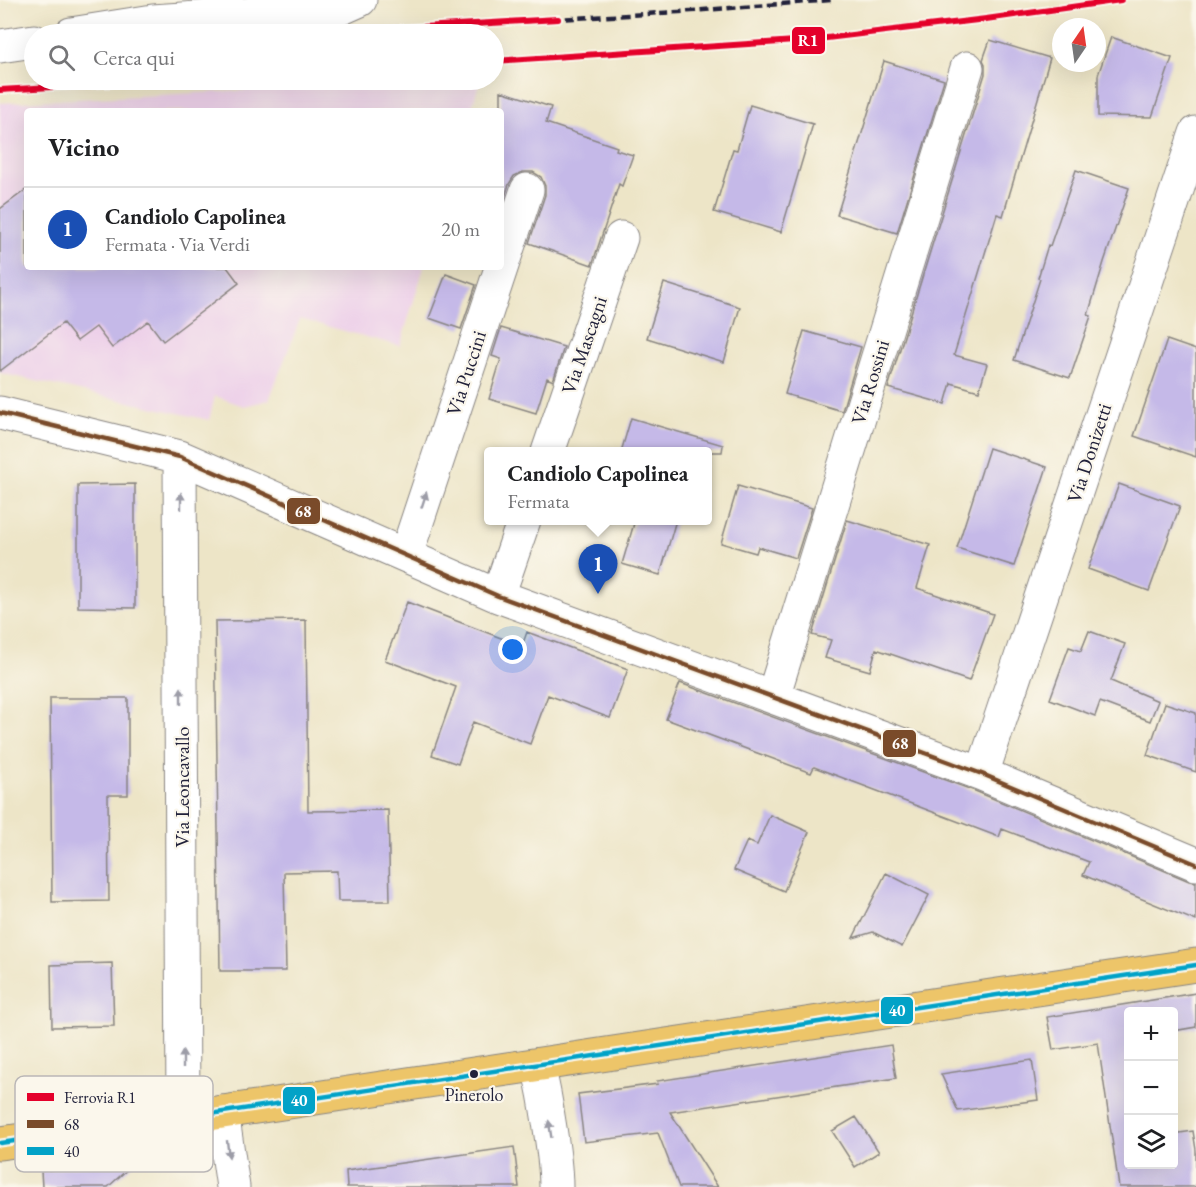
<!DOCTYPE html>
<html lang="it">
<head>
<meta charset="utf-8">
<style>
  body { margin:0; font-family:"EB Garamond",serif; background:#f2f2f2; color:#202124 }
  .controls { position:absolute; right:18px; bottom:18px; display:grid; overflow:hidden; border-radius:6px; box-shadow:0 6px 24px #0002 }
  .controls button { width:54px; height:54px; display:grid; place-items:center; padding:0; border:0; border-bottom:2px solid #e0e0e0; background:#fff; color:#202124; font:30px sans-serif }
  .compass { position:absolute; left:1052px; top:18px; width:54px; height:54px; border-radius:50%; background:#fff; box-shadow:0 6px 24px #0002; rotate:13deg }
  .you { position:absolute; left:513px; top:650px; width:21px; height:21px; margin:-15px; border:4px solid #fff; border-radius:50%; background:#1a73e8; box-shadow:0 0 0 9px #1a73e833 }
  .badge { display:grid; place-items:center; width:39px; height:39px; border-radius:50%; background:#0f766e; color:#fff; font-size:20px; font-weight:700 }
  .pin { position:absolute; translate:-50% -50px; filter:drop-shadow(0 2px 3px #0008) }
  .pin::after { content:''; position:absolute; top:32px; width:21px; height:18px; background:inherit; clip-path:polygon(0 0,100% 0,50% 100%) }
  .popup { position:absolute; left:484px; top:447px; width:228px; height:78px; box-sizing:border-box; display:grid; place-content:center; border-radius:6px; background:#fff; filter:drop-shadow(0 2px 4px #0005); font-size:20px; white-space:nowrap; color:#757577 }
  .popup b { font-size:22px; color:#202124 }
  .popup::after { content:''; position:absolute; left:50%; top:100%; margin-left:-12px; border:12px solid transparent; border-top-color:#fff }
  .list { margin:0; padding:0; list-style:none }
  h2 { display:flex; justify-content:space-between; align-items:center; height:78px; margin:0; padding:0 24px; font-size:26px }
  h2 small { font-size:20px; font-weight:400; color:#757577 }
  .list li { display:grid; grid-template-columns:39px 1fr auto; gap:18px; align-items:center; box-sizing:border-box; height:84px; padding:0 24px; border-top:2px solid #e0e0e0 }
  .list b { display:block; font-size:22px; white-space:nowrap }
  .list p { margin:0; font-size:20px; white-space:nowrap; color:#757577 }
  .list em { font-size:20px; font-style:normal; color:#757577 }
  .icon { flex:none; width:33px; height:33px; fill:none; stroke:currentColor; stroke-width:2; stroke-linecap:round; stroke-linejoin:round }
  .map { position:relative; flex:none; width:1196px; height:1187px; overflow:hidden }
  .search { position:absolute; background:#fff; box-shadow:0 6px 24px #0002; left:24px; top:24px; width:480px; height:66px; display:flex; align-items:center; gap:15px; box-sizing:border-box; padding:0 21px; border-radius:33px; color:#757577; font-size:22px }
  .panel { position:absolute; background:#fff; box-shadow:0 6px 24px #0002; left:24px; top:108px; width:480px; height:162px; border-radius:6px }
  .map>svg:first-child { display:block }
</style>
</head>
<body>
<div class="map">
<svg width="1196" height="1187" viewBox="0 0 1196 1187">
  <rect width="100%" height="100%" fill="#fbf7ec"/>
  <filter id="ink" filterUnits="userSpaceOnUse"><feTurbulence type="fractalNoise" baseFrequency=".0167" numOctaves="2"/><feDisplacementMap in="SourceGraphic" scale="12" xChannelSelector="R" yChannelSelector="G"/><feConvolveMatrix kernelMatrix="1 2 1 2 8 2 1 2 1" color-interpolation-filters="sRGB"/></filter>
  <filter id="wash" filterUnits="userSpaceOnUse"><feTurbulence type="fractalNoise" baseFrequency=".008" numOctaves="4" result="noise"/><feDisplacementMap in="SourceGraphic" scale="24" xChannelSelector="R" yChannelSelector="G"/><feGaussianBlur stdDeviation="1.35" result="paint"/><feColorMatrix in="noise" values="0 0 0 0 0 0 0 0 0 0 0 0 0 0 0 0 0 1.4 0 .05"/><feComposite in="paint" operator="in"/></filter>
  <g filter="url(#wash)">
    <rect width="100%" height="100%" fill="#ede5c7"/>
    <path fill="#edd0e9" d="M456,80H480L471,111H27V267H424L400,346L300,319L269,400L244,406L215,396L209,420L0,373V103Z"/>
    <g id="blocks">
      <path fill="#c5b9e8" d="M1111,37L1172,58L1152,117L1098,116V75Z
        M990,40L1050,58L1003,216L997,214L954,355L987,364L979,391L951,383L945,404L888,388L985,74V64L983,60Z
        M884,61L944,80L897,233L837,215Z
        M501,91L551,107L546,123L617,147L616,150L633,155L622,186L619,184L592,265L529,243L545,195V186L541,177L533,172H523L514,176L509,184L501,209Z
        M750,105L813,124L781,232L714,212L733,149L737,150Z
        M1076,170L1129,188L1104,262L1088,315L1091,316L1070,378L1014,360L1040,279L1038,278L1048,245L1050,246Z
        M27,189V267H227L239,283L163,341L148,321L112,348L96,327L77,341L63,323L0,371V209Z
        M446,274L476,285L461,329L429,318Z
        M664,283L740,307L724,362L647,338Z
        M501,328L564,347L553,381L547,378L536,413L489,399L501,359L492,356Z
        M804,331L861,347L842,411L785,394Z
        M1167,340L1196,350V457L1134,436Z
        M631,418L723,445L722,452H621Z
        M989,448L1047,467L1014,566L957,548Z
        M135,484V608L78,607V485Z
        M1119,484L1180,506L1149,591L1088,569Z
        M738,486L812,508L796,558L758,547L756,553L721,543Z
        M635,520H676L660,575L622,564Z
        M847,520L930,545L917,588L993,614L969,681L876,649L870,671L825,658L831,640L812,635Z
        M407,602L522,646L527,632L628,669L610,718L548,695L530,744L473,722L458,764L432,755L456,687L385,660Z
        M306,620L308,811L388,810L390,901H338L337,871L284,872L286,971H220L215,621Z
        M1089,631L1125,644L1111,681L1158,701L1150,721L1100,702L1095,716L1050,699L1069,647L1081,651Z
        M680,683L975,791L1189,881L1196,882V921L1083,875L1089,862L1002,829L999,837L814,767L811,773L666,719Z
        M50,698H128V795H108L109,901L52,902Z
        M1165,703L1196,713V772L1147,755Z
        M770,815L809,832L784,891L734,870L747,841L757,845Z
        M886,873L929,895L902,947L873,932L853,938Z
        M112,963L114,1026L52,1027L51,965Z
        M1196,993V1027L1173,1031V1011H1128V1164H1173V1134L1193,1131L1196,1150V1187H1119L1098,1043L1053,1050L1047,1017Z
        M891,1045L896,1078L670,1112L718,1187H679L658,1133L584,1142L578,1094L658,1084L657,1081Z
        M1032,1060L1038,1100L958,1111L941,1074Z
        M856,1117L879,1152L855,1167L832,1131Z
        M514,1147L519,1187H347L346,1171Z
        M141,1157L108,1187H42L41,1171Z"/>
    </g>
  </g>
  <g filter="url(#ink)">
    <use href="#blocks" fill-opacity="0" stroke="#888481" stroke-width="1.5"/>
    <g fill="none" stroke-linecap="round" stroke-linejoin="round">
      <g stroke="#888481" stroke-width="35">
        <path id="minor" d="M71,34L153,21L342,8L360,0
          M0,46L34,41
          M0,413L180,457L498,596L982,774L1196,864
          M548,452L621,238
          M180,457L183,1118
          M406,555L527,190
          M498,596L524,520
          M773,697L967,68
          M982,774L1196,133
          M537,1065C543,1082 545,1098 548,1116C552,1140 556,1163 556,1187
          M222,1112L233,1187"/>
      </g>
      <g stroke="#888481" stroke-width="35">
        <path id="major" d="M0,1143L183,1118L1196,965"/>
      </g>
      <use href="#minor" stroke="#fff" stroke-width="33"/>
      <use href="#major" stroke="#edc569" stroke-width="33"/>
      <path stroke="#22223b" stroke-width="4.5" stroke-dasharray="9 4.5" stroke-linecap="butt" d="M364,34L405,28L679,12L832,0
        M494,61L810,40L986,19L1121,0
        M0,90L174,80"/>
      <g stroke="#fbf7ec" stroke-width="9">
        <path id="bus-1" d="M0,413L180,457L498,596L982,774L1196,864"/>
      </g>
      <g stroke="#fbf7ec" stroke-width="9">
        <path id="bus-2" d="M0,1143L183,1118L1196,965"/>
      </g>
      <use href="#bus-1" stroke="#7a4b2a" stroke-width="4.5"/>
      <use href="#bus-2" stroke="#02a2c7" stroke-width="4.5"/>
      <g stroke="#fbf7ec" stroke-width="10">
        <path id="rail-1" d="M364,34L405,28L558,19
          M494,61L810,40L986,19L1121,0
          M0,90L174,80"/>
      </g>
      <use href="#rail-1" stroke="#e4002b" stroke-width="6"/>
    </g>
    <defs><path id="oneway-solid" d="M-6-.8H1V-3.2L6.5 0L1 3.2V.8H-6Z" transform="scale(1.5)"/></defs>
    <g fill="#9c9ca7">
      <use href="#oneway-solid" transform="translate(424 500) rotate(-72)"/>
      <use href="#oneway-solid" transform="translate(181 501) rotate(-90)"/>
      <use href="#oneway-solid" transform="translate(181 696) rotate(-90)"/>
      <use href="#oneway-solid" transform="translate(183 1059) rotate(-90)"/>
      <use href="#oneway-solid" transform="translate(550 1129) rotate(-99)"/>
      <use href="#oneway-solid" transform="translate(228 1149) rotate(83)"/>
    </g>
  </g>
  <circle fill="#22223b" stroke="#fbf7ec" stroke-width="2" cx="474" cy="1074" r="5"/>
  <g text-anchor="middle" stroke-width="4.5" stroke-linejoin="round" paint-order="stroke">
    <g font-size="18" fill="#22223b" stroke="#fbf7ec">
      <text x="474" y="1101">Pinerolo</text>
    </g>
    <g font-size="20" fill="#22223b" stroke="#fbf7ec">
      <text transform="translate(584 345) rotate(-71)" y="7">Via Mascagni</text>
      <text transform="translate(466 373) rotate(-72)" y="7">Via Puccini</text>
      <text transform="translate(870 382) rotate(-73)" y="7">Via Rossini</text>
      <text transform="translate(1089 453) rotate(-72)" y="7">Via Donizetti</text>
      <text transform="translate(182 787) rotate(-90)" y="7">Via Leoncavallo</text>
    </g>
  </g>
  <rect x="15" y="1076" width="198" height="96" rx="9" fill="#fbf7ec" stroke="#bab7b7" stroke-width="1.5"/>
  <rect x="27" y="1093" width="27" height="8" fill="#e4002b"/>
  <rect x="27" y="1120" width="27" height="8" fill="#7a4b2a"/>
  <rect x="27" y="1147" width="27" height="8" fill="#02a2c7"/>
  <g font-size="16" fill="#22223b">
    <text x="64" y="1103">Ferrovia R1</text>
    <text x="64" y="1130">68</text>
    <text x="64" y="1157">40</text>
  </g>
  <g stroke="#fbf7ec" stroke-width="2">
    <rect x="791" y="26" width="35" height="29" rx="6" fill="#e4002b"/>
    <rect x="286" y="497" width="35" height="28" rx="6" fill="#7a4b2a"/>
    <rect x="882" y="729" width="35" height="29" rx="6" fill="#7a4b2a"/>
    <rect x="880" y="996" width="34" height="29" rx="6" fill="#02a2c7"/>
    <rect x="282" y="1086" width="34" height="29" rx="6" fill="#02a2c7"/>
  </g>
  <g font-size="16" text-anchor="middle" font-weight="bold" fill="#fff">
    <text x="808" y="46">R1</text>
    <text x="303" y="517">68</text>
    <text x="900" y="749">68</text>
    <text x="897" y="1016">40</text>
    <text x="299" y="1106">40</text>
  </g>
</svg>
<div class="controls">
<button>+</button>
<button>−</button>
<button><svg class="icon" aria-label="layers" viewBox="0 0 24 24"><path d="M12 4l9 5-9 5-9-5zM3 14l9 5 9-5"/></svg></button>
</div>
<svg class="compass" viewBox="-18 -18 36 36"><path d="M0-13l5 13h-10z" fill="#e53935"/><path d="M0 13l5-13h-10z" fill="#757577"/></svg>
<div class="you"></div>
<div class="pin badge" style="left:598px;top:594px;background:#1a4fb4">1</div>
<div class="popup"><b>Candiolo Capolinea</b>Fermata</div>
<div class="search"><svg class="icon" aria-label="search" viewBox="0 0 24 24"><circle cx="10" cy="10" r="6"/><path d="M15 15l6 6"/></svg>Cerca qui</div>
<section class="panel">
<h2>Vicino<small></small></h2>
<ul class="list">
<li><span class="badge" style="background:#1a4fb4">1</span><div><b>Candiolo Capolinea</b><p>Fermata · Via Verdi</p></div><em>20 m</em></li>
</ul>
</section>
</div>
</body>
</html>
